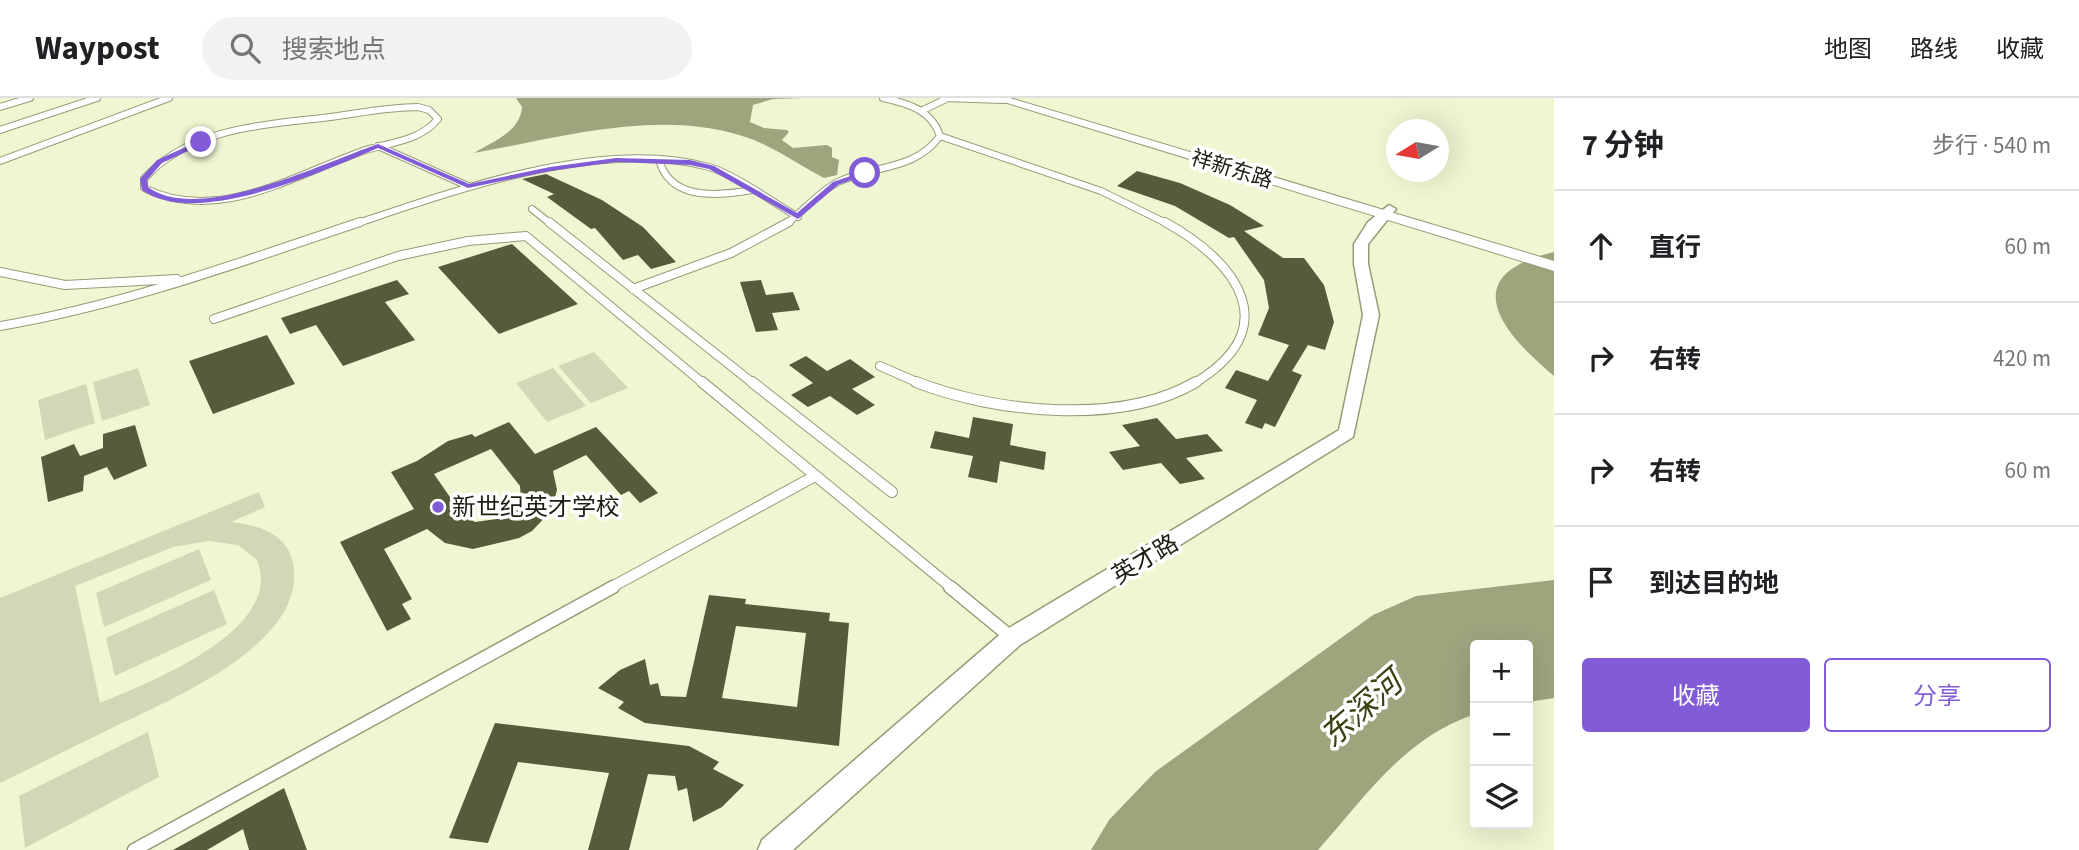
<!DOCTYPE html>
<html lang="zh">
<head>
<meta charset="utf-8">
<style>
  body { margin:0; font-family:"Source Sans 3","Noto Sans SC",sans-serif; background:#f2f2f2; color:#202124 }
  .controls { position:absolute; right:21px; bottom:21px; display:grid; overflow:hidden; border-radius:7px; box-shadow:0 7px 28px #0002 }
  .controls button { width:63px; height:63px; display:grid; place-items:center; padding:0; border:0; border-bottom:2px solid #e0e0e0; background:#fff; color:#202124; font:35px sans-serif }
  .compass { position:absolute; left:1386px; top:21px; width:63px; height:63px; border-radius:50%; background:#fff; box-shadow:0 7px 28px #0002; rotate:259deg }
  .stop { position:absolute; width:21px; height:21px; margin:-16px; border:5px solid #825cd7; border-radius:50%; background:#fff }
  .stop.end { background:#825cd7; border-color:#fff; box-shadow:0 2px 7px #0008 }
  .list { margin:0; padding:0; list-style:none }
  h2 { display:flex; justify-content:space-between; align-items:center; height:91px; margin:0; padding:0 28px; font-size:30px }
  h2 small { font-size:23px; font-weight:400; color:#757577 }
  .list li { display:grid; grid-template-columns:46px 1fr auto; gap:21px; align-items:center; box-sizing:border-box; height:112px; padding:0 28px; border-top:2px solid #e0e0e0 }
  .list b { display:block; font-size:26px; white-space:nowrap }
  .list em { font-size:23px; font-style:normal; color:#757577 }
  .actions { display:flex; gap:14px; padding:21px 28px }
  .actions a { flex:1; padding:16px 0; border:2px solid #825cd7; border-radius:7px; text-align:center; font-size:24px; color:#825cd7 }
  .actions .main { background:#825cd7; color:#fff }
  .icon { flex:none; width:38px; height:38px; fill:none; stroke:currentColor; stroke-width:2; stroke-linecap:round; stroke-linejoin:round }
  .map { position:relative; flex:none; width:1554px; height:752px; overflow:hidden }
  header { display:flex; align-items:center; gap:42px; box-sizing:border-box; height:98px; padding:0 35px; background:#fff; border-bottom:2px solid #e0e0e0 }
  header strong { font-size:33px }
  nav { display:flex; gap:38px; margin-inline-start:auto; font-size:24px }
  .search { width:490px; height:63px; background:#f2f2f2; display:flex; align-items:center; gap:18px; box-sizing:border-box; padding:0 24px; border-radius:38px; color:#757577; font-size:26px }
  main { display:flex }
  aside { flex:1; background:#fff }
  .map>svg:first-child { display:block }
</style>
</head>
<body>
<header>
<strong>Waypost</strong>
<div class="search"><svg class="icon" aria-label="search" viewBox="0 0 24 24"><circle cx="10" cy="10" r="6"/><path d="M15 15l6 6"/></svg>搜索地点</div>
<nav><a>地图</a><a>路线</a><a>收藏</a></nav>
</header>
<main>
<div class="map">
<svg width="1554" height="752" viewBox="0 0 1554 752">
  <rect width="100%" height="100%" fill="#f0f6d1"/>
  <path fill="#d2d7b6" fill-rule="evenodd" d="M594,254L628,290L591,305L558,268Z
    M138,270L150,307L102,323L93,284Z
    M553,270L586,308L547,324L516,285Z
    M86,286L95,325L45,342L38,302Z
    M259,394L265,409L231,424C257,427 287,435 293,465C309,545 171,601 116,628C77,647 39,666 0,685V500ZM209,443L238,447L257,462C286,532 148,585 100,605L75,488L173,449Z
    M199,451L211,482L104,529L96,495Z
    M214,492L227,526L115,578L106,540Z
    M148,634L159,679L25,750L19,698Z"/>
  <path fill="#9fa47d" d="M516,0H802L773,1L753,7L750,24L764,30L787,32L789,34L782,42L793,50L827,47L832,50V59L839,62L837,77L824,80C801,68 778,52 754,42C666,8 563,39 474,55C494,43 520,34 522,9Z
    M1554,154V278C1501,234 1455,177 1554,154Z
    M1554,482V600L1528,604V547H1475V616C1404,640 1366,698 1318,752H1091L1109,722L1155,674L1373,517L1416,498Z"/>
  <path fill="#575b3b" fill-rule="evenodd" d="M1137,73L1180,85L1230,107L1264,128L1244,133L1283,160H1304L1324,187L1334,224L1325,252L1308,247L1292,273L1302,277L1275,329L1265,325L1262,331L1245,325L1257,302L1225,290L1236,272L1268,283L1289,247L1258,237L1269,210L1264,182L1234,139L1229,140L1175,108L1117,88Z
    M546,76L602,102L643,129L676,164L651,171L638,157L623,162L595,130L591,131L547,99L554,96L522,81Z
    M512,146L578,206L499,236L438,169Z
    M397,182L409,196L385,204L415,242L343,268L316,227L290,236L281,220Z
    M761,182L766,197L793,194L800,212L772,215L778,232L756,234L740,184Z
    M267,237L295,286L213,316L189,263Z
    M806,258L827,273L850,261L875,279L852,291L875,307L857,317L830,298L808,309L791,297L813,285L789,267Z
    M973,319L1013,326L1010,347L1046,354L1044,372L1000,363L997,385L968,379L973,358L930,350L935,333L969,340Z
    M1157,320L1176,341L1207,336L1223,353L1186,360L1205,381L1180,386L1161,365L1123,372L1109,354L1140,348L1122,327Z
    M509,324L535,356L596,329L658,395L640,405L629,393L621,397L586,357L553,373L557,392L551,413L532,433L519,440L473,451L445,445L427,431L384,451L412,501L402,506L411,521L387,533L340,444L414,411L391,374L417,363L448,343L472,336L475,339ZM491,351L520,388L521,402L504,420L475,424L461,415L434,376Z
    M135,327L147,368L114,382L107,369L84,378L83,393L48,404L41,359L74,346L80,358L103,350V336Z
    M709,497L746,501L745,506L830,515L829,523L849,525L839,648L645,625L618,610L624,604L598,590L620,572L645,561L650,587L658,585L661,598L686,599ZM736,528L806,535L797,609L722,600Z
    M495,625L689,648L719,664L713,671L744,687L722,709L693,724L687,690L678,693L675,678L648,676L629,752H588L609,675L518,664L488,745L449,740Z
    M284,690L307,752H249L243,731L207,752H173Z"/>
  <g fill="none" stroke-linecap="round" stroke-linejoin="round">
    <g stroke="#969b78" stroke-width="8">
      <path id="service-far3" d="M943,0L1004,2
        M0,9L30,0
        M418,9L429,12L438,21C418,45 387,44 360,54C290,79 217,126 144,90V81C191,27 272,27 338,18C365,14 391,9 418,9Z
        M921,13L946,1
        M0,32L97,0
        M940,38L1101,93L1168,126
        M378,48L468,88
        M659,61C669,103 718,98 752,92
        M0,63L169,0
        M532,111L551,126
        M355,126C457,92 602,39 709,69C734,76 774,105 798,119
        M786,126C804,113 818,94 838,84C873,67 915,73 940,38C932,12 907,5 883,0"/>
    </g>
    <g stroke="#969b78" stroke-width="10">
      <path id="service-far2" d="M549,124L754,286
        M1165,124C1239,165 1286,231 1193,286
        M0,174L65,187L177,181
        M633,191L731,155L789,124
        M214,221L398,158L468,143L526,138L704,286
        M0,228C124,207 241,164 360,124
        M880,268L921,286"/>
    </g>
    <g stroke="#969b78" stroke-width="12">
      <path id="service-far1" d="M702,284L952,490
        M752,284L892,394
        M916,284C995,315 1121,328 1196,284
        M610,490L815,378"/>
    </g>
    <g stroke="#969b78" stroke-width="15">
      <path id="service" d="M950,489L1012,540
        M134,752L613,489"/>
    </g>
    <g stroke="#969b78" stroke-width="3">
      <path id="minor" d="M1389,107L1396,111L1368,146V166L1379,217L1353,339L1020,547L793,752H758L762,742L1004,533L1339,332L1363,217L1354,166V146L1368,124Z"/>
    </g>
    <g stroke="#969b78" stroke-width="2">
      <path id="tertiary" d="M991,0H1010L1554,163V173Z"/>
    </g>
    <use href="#service-far3" stroke="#fff" stroke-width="6"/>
    <use href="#service-far2" stroke="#fff" stroke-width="8"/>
    <use href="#service-far1" stroke="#fff" stroke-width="10"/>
    <use href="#service" stroke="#fff" stroke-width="12"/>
    <use href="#minor" fill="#fff" fill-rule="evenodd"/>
    <use href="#tertiary" fill="#fff" fill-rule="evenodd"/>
  </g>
  <path fill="#825cd7" d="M201,42L203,46L162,65L147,82L148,89C199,127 325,64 378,46L469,86L550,69L616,60L690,62L714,68L797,115L833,84L865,73L869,75L838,87L798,121L709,71L690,67L616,64L550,73L468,90L378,50C324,73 195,131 142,92L140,81L157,62Z"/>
  <circle fill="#825cd7" stroke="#fff" stroke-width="2.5" cx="438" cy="409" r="7"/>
  <g text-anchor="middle" stroke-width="7" stroke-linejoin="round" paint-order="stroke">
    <g font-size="21" fill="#1c1e10" stroke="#fff">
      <text transform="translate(1232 71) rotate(17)" y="7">祥新东路</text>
    </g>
    <g font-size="24" fill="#1c1e10" stroke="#fff" text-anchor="start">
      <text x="452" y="417">新世纪英才学校</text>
    </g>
    <g font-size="24" fill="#1c1e10" stroke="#fff">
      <text transform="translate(1145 461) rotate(-31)" y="8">英才路</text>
    </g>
    <g font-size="32" font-style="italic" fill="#3d4111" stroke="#fff">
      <text transform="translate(1361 611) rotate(-41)" y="11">东深河</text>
    </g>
  </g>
</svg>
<div class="controls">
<button>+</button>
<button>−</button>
<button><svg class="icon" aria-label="layers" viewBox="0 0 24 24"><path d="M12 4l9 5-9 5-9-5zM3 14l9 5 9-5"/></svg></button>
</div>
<svg class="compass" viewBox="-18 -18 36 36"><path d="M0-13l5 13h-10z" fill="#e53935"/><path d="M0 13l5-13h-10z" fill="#757577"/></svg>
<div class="stop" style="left:865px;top:75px"></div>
<div class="stop end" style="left:201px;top:44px"></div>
</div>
<aside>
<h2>7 分钟<small>步行 · 540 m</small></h2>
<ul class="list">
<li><svg class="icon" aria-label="ahead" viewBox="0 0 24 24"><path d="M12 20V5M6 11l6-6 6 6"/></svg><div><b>直行</b></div><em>60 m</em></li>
<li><svg class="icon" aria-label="right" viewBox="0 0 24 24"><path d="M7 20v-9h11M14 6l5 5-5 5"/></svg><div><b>右转</b></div><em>420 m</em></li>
<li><svg class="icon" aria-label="right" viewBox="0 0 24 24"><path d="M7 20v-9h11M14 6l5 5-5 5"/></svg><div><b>右转</b></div><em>60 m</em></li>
<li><svg class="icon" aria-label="arrive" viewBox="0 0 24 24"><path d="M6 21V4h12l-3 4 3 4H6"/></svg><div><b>到达目的地</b></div></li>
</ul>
<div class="actions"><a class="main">收藏</a><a>分享</a></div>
</aside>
</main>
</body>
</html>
